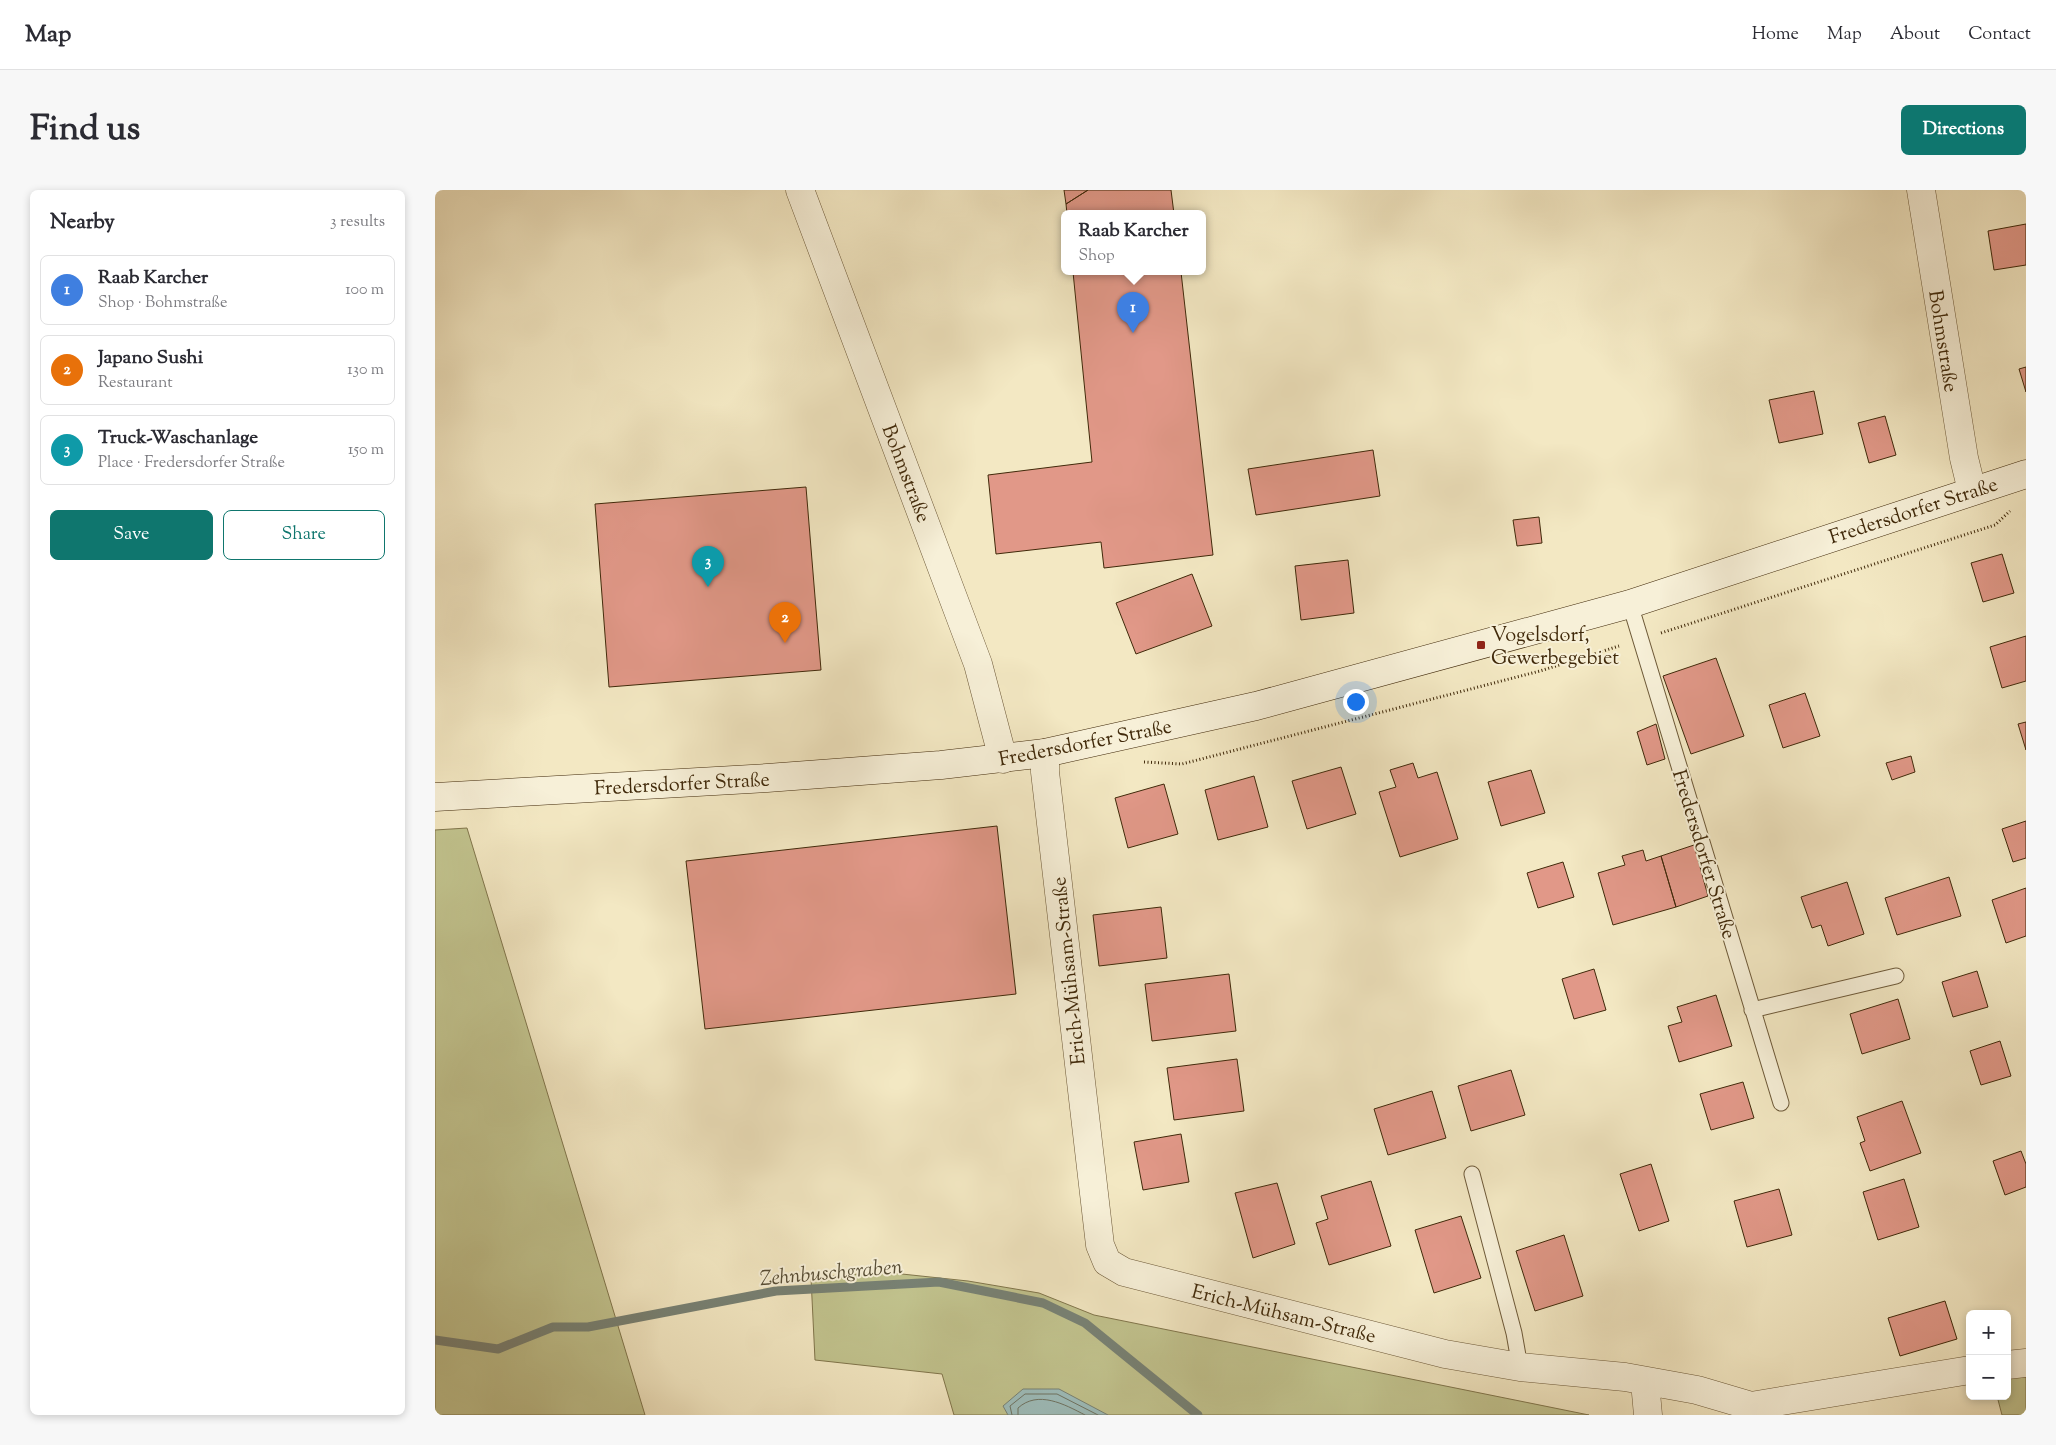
<!DOCTYPE html>
<html lang="en">
<head>
<meta charset="utf-8">
<style>
  body { margin:0; font-family:"Sorts Mill Goudy",serif; background:#f7f7f7; color:#2b2b33 }
  .controls { position:absolute; right:15px; bottom:15px; display:grid; overflow:hidden; border-radius:8px; box-shadow:0 2px 8px #0003 }
  .controls button { width:45px; height:45px; display:grid; place-items:center; padding:0; border:0; border-bottom:1px solid #e1e1e2; background:#fff; color:#2b2b33; font:25px sans-serif }
  .you { position:absolute; left:920px; top:511px; width:18px; height:18px; margin:-12px; border:4px solid #fff; border-radius:50%; background:#1a73e8; box-shadow:0 0 0 8px #1a73e833 }
  .badge { display:grid; place-items:center; width:32px; height:32px; border-radius:50%; background:#0f766e; color:#fff; font-size:16px; font-weight:700 }
  .pin { position:absolute; translate:-50% -41px; filter:drop-shadow(0 1px 2px #0008) }
  .pin::after { content:''; position:absolute; top:26px; width:18px; height:15px; background:inherit; clip-path:polygon(0 0,100% 0,50% 100%) }
  .popup { position:absolute; left:626px; top:20px; width:145px; height:65px; box-sizing:border-box; display:grid; place-content:center; border-radius:8px; background:#fff; filter:drop-shadow(0 1px 4px #0005); font-size:16px; white-space:nowrap; color:#7c7c81 }
  .popup b { font-size:19px; color:#2b2b33 }
  .popup::after { content:''; position:absolute; left:50%; top:100%; margin-left:-10px; border:10px solid transparent; border-top-color:#fff }
  .list { margin:0; padding:0; list-style:none }
  h2 { display:flex; justify-content:space-between; align-items:center; height:65px; margin:0; padding:0 20px; font-size:21px }
  h2 small { font-size:16px; font-weight:400; color:#7c7c81 }
  .list li { display:grid; grid-template-columns:32px 1fr auto; gap:15px; align-items:center; box-sizing:border-box; height:70px; margin:0 10px 10px; padding:0 10px; border:1px solid #e1e1e2; border-radius:8px }
  .list b { display:block; font-size:19px; white-space:nowrap }
  .list p { margin:0; font-size:16px; white-space:nowrap; color:#7c7c81 }
  .list em { font-size:16px; font-style:normal; color:#7c7c81 }
  .actions { display:flex; gap:10px; padding:15px 20px }
  .actions a { flex:1; padding:11px 0; border:1px solid #0f766e; border-radius:8px; text-align:center; font-size:18px; color:#0f766e }
  .actions .main { background:#0f766e; color:#fff }
  .map { position:relative; flex:none; width:1591px; height:1225px; overflow:hidden; border-radius:8px }
  header { display:flex; align-items:center; gap:30px; box-sizing:border-box; height:70px; padding:0 25px; background:#fff; border-bottom:1px solid #e1e1e2 }
  header strong { font-size:24px }
  nav { display:flex; gap:28px; margin-inline-start:auto; font-size:18px }
  .intro { display:flex; align-items:center; justify-content:space-between; box-sizing:border-box; height:120px; padding:0 30px }
  h1 { margin:0; font-size:35px }
  .button { padding:12px 22px; border-radius:8px; background:#0f766e; color:#fff; font-size:18px; font-weight:700 }
  main { display:flex; gap:30px; padding:0 30px }
  aside { flex:1; background:#fff; border-radius:8px; box-shadow:0 2px 8px #0003 }
  .map>svg:first-child { display:block }
</style>
</head>
<body>
<header>
<strong>Map</strong>
<nav><a>Home</a><a>Map</a><a>About</a><a>Contact</a></nav>
</header>
<div class="intro"><h1>Find us</h1><a class="button">Directions</a></div>
<main>
<aside>
<h2>Nearby<small>3 results</small></h2>
<ul class="list">
<li><span class="badge" style="background:#3f7fe0">1</span><div><b>Raab Karcher</b><p>Shop · Bohmstraße</p></div><em>100 m</em></li>
<li><span class="badge" style="background:#e8710a">2</span><div><b>Japano Sushi</b><p>Restaurant</p></div><em>130 m</em></li>
<li><span class="badge" style="background:#0f9aa8">3</span><div><b>Truck-Waschanlage</b><p>Place · Fredersdorfer Straße</p></div><em>150 m</em></li>
</ul>
<div class="actions"><a class="main">Save</a><a>Share</a></div>
</aside>
<div class="map">
<svg width="1591" height="1225" viewBox="0 0 1591 1225">
  <rect width="100%" height="100%" fill="#f3e8c3"/>
  <filter id="stains"><feTurbulence type="fractalNoise" baseFrequency=".004" numOctaves="4"/><feColorMatrix values="0 0 0 0 .2 0 0 0 0 .09 0 0 0 0 .02 0 0 0 .5 -.17"/></filter>
  <radialGradient id="worn" r=".72"><stop offset=".6" stop-color="#630" stop-opacity="0"/><stop offset="1" stop-color="#630" stop-opacity=".3"/></radialGradient>
  <path fill="#c2c48f" stroke="#81764c" d="M32,638L210,1225H0V640Z
    M448,1082L533,1091L604,1103L659,1125L1154,1225H519L507,1184L380,1170L376,1088Z
    M1591,1187V1225H1567L1562,1206H1572V1188Z"/>
  <path fill="#9ebebc" stroke="#788275" d="M588,1199H624L673,1225H573L568,1216Z"/>
  <g fill="none" stroke-linecap="round" stroke-linejoin="round">
    <path stroke="#6f7463" stroke-width="1" d="M577,1225L575,1216L590,1204H622L663,1225
      M583,1225V1218C603,1200 629,1214 650,1225"/>
    <path stroke="#788275" stroke-width="9" d="M0,1150L63,1159L118,1137H153L341,1101L504,1092L608,1113L650,1133L763,1225"/>
  </g>
  <path fill="#e19888" stroke="#40290a" d="M629,0H653L631,14Z
    M653,0H736L739,24H632L631,14Z
    M1591,34V75L1559,80L1553,41Z
    M638,82H746L778,365L669,378L666,352L561,364L553,285L657,272Z
    M1591,177V202L1584,179Z
    M1379,201L1388,244L1344,253L1334,210Z
    M1450,226L1461,265L1434,273L1423,233Z
    M938,260L945,306L821,325L813,279Z
    M371,297L386,480L174,497L160,314Z
    M1104,327L1107,353L1082,356L1078,330Z
    M1567,364L1579,403L1548,412L1536,373Z
    M913,370L919,423L866,430L860,376Z
    M757,384L777,436L701,464L681,413Z
    M1591,446V491L1567,498L1555,457Z
    M1281,468L1309,546L1256,564L1228,486Z
    M1370,503L1385,546L1348,558L1334,515Z
    M1591,532V560L1583,534Z
    M1221,534L1230,569L1212,575L1202,542Z
    M1476,566L1480,582L1457,590L1451,573Z
    M978,573L983,588L1002,582L1023,649L965,667L944,602L961,597L955,580Z
    M906,577L921,624L872,639L857,591Z
    M1096,580L1110,623L1066,636L1053,592Z
    M819,586L833,637L783,650L770,600Z
    M729,594L743,644L693,658L680,608Z
    M1591,631V668L1578,672L1567,639Z
    M562,636L581,804L270,839L251,671Z
    M1259,655L1273,706L1241,717L1226,666Z
    M1208,660L1211,671L1226,666L1241,717L1178,735L1163,683L1190,675L1187,666Z
    M1128,672L1139,707L1103,718L1092,683Z
    M1514,687L1526,726L1462,745L1450,708Z
    M1412,692L1429,744L1393,756L1386,735L1377,738L1366,707Z
    M1591,698V746L1571,753L1557,710Z
    M726,717L732,768L664,776L658,725Z
    M1159,779L1171,820L1139,829L1127,789Z
    M1542,781L1553,817L1518,827L1507,792Z
    M794,784L801,841L717,851L710,794Z
    M1281,805L1297,856L1244,872L1233,836L1247,832L1242,817Z
    M1463,809L1475,849L1427,864L1415,824Z
    M1565,851L1576,886L1546,895L1535,861Z
    M802,869L809,921L739,930L732,878Z
    M1076,880L1090,925L1036,941L1023,896Z
    M1308,892L1319,928L1276,940L1265,904Z
    M997,901L1011,948L953,965L939,919Z
    M1467,911L1486,963L1435,981L1425,953L1430,951L1422,927Z
    M746,944L754,992L708,1000L699,952Z
    M1586,961L1591,974V997L1570,1005L1558,971Z
    M1216,974L1234,1031L1204,1041L1185,984Z
    M1469,989L1484,1037L1443,1050L1428,1002Z
    M936,991L956,1056L894,1075L881,1033L893,1029L886,1006Z
    M842,993L860,1054L818,1068L800,1003Z
    M1344,999L1357,1045L1312,1057L1299,1011Z
    M1026,1026L1046,1088L999,1103L980,1040Z
    M1129,1045L1148,1106L1100,1121L1081,1061Z
    M1510,1111L1522,1149L1465,1166L1453,1128Z"/>
  <g fill="none" stroke-linecap="round" stroke-linejoin="round">
    <g stroke="#6d5938" stroke-width="17">
      <path id="lane" d="M1195,414L1346,913
        M1317,820L1461,786
        M1037,984L1079,1143L1085,1177"/>
    </g>
    <g stroke="#6d5938" stroke-width="29">
      <path id="street" d="M365,0L543,474L568,569
        M1486,0L1529,268L1537,301
        M610,563V582L665,1055L672,1072L689,1082L1010,1164L1085,1177L1190,1187L1262,1200L1316,1216L1535,1180
        M1572,1175L1591,1173
        M1210,1192L1213,1225"/>
    </g>
    <g stroke="#40290a" stroke-width="29">
      <path id="secondary" d="M0,607L332,588L506,575L610,563L821,516L1195,414L1591,284"/>
    </g>
    <path stroke="#40290a" stroke-width="3" stroke-dasharray="1 2.5" stroke-linecap="butt" d="M1226,443L1560,335L1575,321
      M709,572L747,574L1105,481L1184,456"/>
    <use href="#lane" stroke="#f7f0d8" stroke-width="15"/>
    <use href="#street" stroke="#f7f0d8" stroke-width="28"/>
    <use href="#secondary" stroke="#f7f0d8" stroke-width="28"/>
  </g>
  <rect fill="#8f2418" stroke="#f7f0d8" stroke-width="2" x="1041" y="450" width="10" height="10" rx="2.5"/>
  <g text-anchor="middle" stroke-width="4" stroke-linejoin="round" paint-order="stroke">
    <g font-size="20" fill="#40290a" stroke="#f7f0d8">
      <text transform="translate(1509 151) rotate(81)" y="7">Bohmstraße</text>
      <text transform="translate(472 283) rotate(69)" y="7">Bohmstraße</text>
      <text transform="translate(1478 320) rotate(-18)" y="7">Fredersdorfer Straße</text>
      <text transform="translate(650 552) rotate(-11)" y="7">Fredersdorfer Straße</text>
      <text transform="translate(247 593) rotate(-3)" y="7">Fredersdorfer Straße</text>
      <text transform="translate(1270 664) rotate(73)" y="7">Fredersdorfer Straße</text>
      <text transform="translate(633 781) rotate(-96)" y="7">Erich-Mühsam-Straße</text>
      <text transform="translate(849 1123) rotate(14)" y="7">Erich-Mühsam-Straße</text>
    </g>
    <g font-size="20" fill="#40290a" stroke="#f7f0d8" text-anchor="start">
      <text x="1056" y="451">Vogelsdorf,<tspan x="1056" dy="23">Gewerbegebiet</tspan></text>
    </g>
    <g font-size="21" font-style="italic" fill="#584e36" stroke="#f7f0d8">
      <text transform="translate(396 1082) rotate(-5)" y="7">Zehnbuschgraben</text>
    </g>
  </g>
  <rect width="100%" height="100%" filter="url(#stains)"/>
  <rect width="100%" height="100%" fill="url(#worn)"/>
</svg>
<div class="controls">
<button>+</button>
<button>−</button>
</div>
<div class="you"></div>
<div class="pin badge" style="left:698px;top:143px;background:#3f7fe0">1</div>
<div class="popup"><b>Raab Karcher</b>Shop</div>
<div class="pin badge" style="left:350px;top:453px;background:#e8710a">2</div>
<div class="pin badge" style="left:273px;top:397px;background:#0f9aa8">3</div>
</div>
</main>
</body>
</html>
